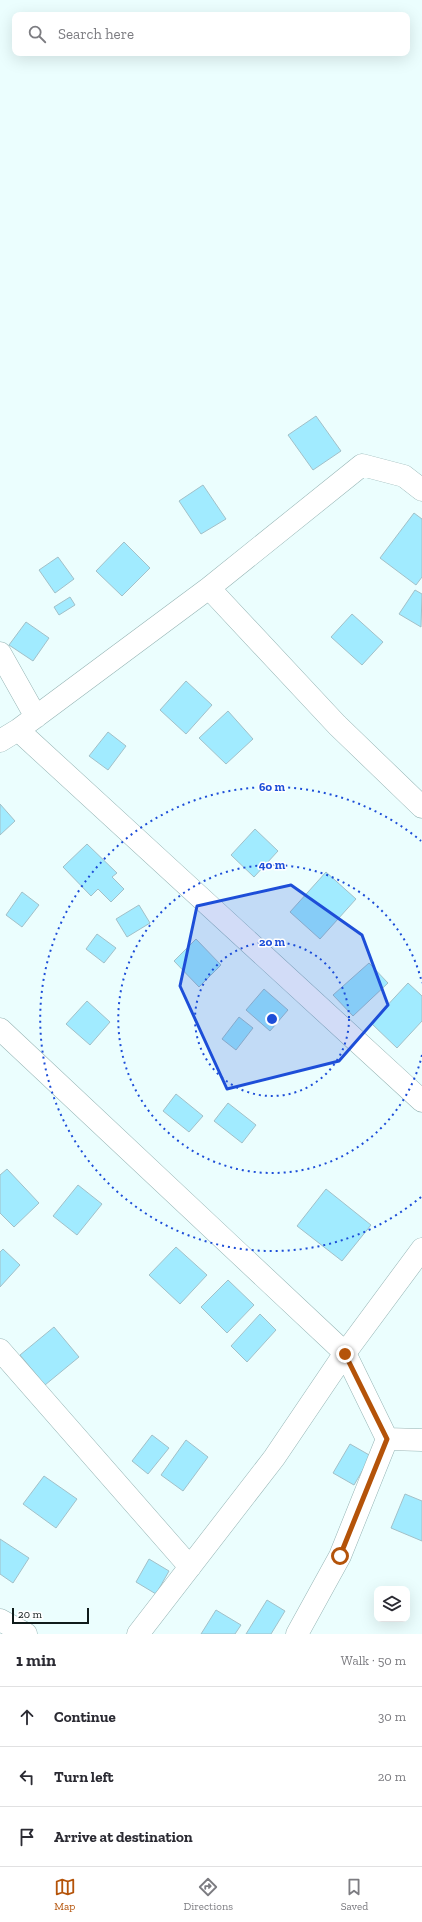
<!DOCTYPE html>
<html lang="en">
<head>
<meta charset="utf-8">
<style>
  body { margin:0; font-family:"Zilla Slab",serif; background:#f7f7f7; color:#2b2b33 }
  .controls { position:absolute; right:12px; bottom:12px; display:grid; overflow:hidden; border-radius:8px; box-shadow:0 4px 16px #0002 }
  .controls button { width:36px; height:36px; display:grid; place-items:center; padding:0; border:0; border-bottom:1px solid #e1e1e2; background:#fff; color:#2b2b33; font:20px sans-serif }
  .scale { position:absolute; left:12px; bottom:10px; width:77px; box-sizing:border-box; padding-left:4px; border:2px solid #0f1b1a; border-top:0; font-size:11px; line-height:14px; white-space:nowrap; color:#0f1b1a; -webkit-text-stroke:3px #fff; paint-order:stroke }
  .stop { position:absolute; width:12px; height:12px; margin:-9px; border:3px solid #b45309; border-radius:50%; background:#fff }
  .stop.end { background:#b45309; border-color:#fff; box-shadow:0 1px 4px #0008 }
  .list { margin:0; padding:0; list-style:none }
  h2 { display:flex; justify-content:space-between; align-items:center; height:52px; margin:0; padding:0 16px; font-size:17px }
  h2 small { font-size:13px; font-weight:400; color:#7c7c81 }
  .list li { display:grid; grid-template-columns:26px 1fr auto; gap:12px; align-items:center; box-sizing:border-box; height:60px; padding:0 16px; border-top:1px solid #e1e1e2 }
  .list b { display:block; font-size:15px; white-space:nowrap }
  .list em { font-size:13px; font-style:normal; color:#7c7c81 }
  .icon { flex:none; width:22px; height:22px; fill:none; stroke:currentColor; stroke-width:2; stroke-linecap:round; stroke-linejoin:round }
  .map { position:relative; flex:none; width:422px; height:1634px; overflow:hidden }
  .search { position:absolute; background:#fff; box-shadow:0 4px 16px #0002; left:12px; right:12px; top:12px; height:44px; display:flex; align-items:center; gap:10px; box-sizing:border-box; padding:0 14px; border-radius:8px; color:#7c7c81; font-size:15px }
  .sheet { height:232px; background:#fff }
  nav { display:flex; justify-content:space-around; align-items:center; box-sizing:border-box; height:56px; border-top:1px solid #e1e1e2; background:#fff; font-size:11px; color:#7c7c81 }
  nav a { display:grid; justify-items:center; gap:2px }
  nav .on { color:#b45309 }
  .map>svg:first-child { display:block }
</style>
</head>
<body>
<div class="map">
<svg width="422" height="1634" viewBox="0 0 422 1634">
  <rect width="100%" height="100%" fill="#ebfefe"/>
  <path fill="#a1ebff" stroke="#a2c0c8" d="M316,416L341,451L313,470L288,435Z
    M203,485L226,519L201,534L179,501Z
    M414,513L422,519V577L416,585L380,558Z
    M124,542L150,568L122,596L96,571Z
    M58,557L74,579L55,593L39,570Z
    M415,590L422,594L421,627L399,614Z
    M70,597L75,605L59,615L54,607Z
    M352,614L383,642L362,665L331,637Z
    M26,622L49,638L33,661L9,645Z
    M186,681L212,705L186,734L160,710Z
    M228,711L253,739L226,764L199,738Z
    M108,732L126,746L108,770L89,756Z
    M0,804L15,821L0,835Z
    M255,829L278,851L254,877L231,855Z
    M87,844L117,873L112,877L124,889L111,902L98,889L91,896L63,867Z
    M326,872L356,899L320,939L290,912Z
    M22,892L39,905L22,927L6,915Z
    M139,905L150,923L127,937L116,919Z
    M97,934L116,948L104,963L86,949Z
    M196,939L221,965L199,987L174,961Z
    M369,963L388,983L353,1016L333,995Z
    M408,983L422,996V1021L397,1048L371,1023Z
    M264,989L288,1010L270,1031L246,1010Z
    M87,1001L110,1022L90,1045L66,1024Z
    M239,1017L253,1028L236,1050L222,1039Z
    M176,1094L203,1116L189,1132L163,1111Z
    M228,1103L256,1125L242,1143L214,1121Z
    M7,1169L39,1203L14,1227L0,1213V1175Z
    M78,1185L102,1204L77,1235L53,1216Z
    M326,1189L371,1225L342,1261L297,1226Z
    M176,1247L207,1275L180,1304L149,1275Z
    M3,1249L20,1265L0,1287V1252Z
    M228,1280L254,1305L227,1333L201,1307Z
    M260,1314L276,1330L247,1362L231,1346Z
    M54,1327L79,1357L45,1385L20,1355Z
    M152,1435L169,1448L148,1474L132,1461Z
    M186,1440L208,1457L183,1491L161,1475Z
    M350,1444L371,1456L354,1485L333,1473Z
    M44,1476L77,1499L56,1528L23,1504Z
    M405,1494L422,1501V1541L391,1528Z
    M0,1539L29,1558L13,1583L0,1574Z
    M149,1559L169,1571L156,1594L136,1582Z
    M267,1600L285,1611L271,1634H246Z
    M216,1610L241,1625L235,1634H201Z"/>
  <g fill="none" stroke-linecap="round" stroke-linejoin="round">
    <g stroke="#95b4b4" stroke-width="23">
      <path id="street" d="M209,588L337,725L422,807
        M0,653L36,717
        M18,730L422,1101
        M0,741L18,730L209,588L362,465L404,476L422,490
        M0,1029L345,1353L387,1439
        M0,1350L190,1567
        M0,1620L26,1634
        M138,1634L274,1458L345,1353L422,1249
        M297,1634L340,1556L387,1439L422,1440"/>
    </g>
    <use href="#street" stroke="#fff" stroke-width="22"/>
  </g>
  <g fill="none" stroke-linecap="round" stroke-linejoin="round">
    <path stroke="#b45309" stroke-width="5" d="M340,1556L387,1439L345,1354"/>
  </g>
  <path fill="#1d4ed8" fill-opacity="0.2" stroke="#1d4ed8" stroke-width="3" stroke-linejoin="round" d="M291,885L362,935L388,1005L339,1061L227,1089L180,986L197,906Z"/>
  <g fill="none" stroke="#1d4ed8" stroke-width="2" stroke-dasharray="2 4">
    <circle cx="272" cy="1019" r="77"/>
    <path d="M422 1055A154 154 0 1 1 422 983"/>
    <path d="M421 1197A232 232 0 1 1 421 841"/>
  </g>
  <circle cx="272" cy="1019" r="6" fill="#1d4ed8" stroke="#fff" stroke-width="2"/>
  <g font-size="12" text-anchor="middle" font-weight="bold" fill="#1d4ed8" stroke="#fff" stroke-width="3" stroke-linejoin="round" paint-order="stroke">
    <text x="272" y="791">60 m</text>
    <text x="272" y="869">40 m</text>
    <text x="272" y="946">20 m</text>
  </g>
</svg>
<div class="controls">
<button><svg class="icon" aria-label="layers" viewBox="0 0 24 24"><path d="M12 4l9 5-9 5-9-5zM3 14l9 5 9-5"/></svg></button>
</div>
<div class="scale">20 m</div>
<div class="stop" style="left:340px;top:1556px"></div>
<div class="stop end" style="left:345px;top:1354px"></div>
<div class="search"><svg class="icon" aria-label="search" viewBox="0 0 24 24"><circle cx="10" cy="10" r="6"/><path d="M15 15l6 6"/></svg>Search here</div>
</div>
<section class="sheet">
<h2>1 min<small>Walk · 50 m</small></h2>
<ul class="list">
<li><svg class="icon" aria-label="ahead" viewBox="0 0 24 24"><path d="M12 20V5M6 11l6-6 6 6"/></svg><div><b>Continue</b></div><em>30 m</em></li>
<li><svg class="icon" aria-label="left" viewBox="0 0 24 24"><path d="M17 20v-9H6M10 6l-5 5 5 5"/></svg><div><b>Turn left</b></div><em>20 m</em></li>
<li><svg class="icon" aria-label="arrive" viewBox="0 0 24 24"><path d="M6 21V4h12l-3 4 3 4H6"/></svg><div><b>Arrive at destination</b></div></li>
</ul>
</section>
<nav>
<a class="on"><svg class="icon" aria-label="map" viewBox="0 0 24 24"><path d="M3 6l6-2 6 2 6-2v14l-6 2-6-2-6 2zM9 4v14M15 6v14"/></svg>Map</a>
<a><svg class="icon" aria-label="directions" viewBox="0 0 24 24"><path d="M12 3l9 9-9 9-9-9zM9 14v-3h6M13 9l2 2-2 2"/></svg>Directions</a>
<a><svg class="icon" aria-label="saved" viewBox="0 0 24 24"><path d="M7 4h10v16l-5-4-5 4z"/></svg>Saved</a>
</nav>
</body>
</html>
